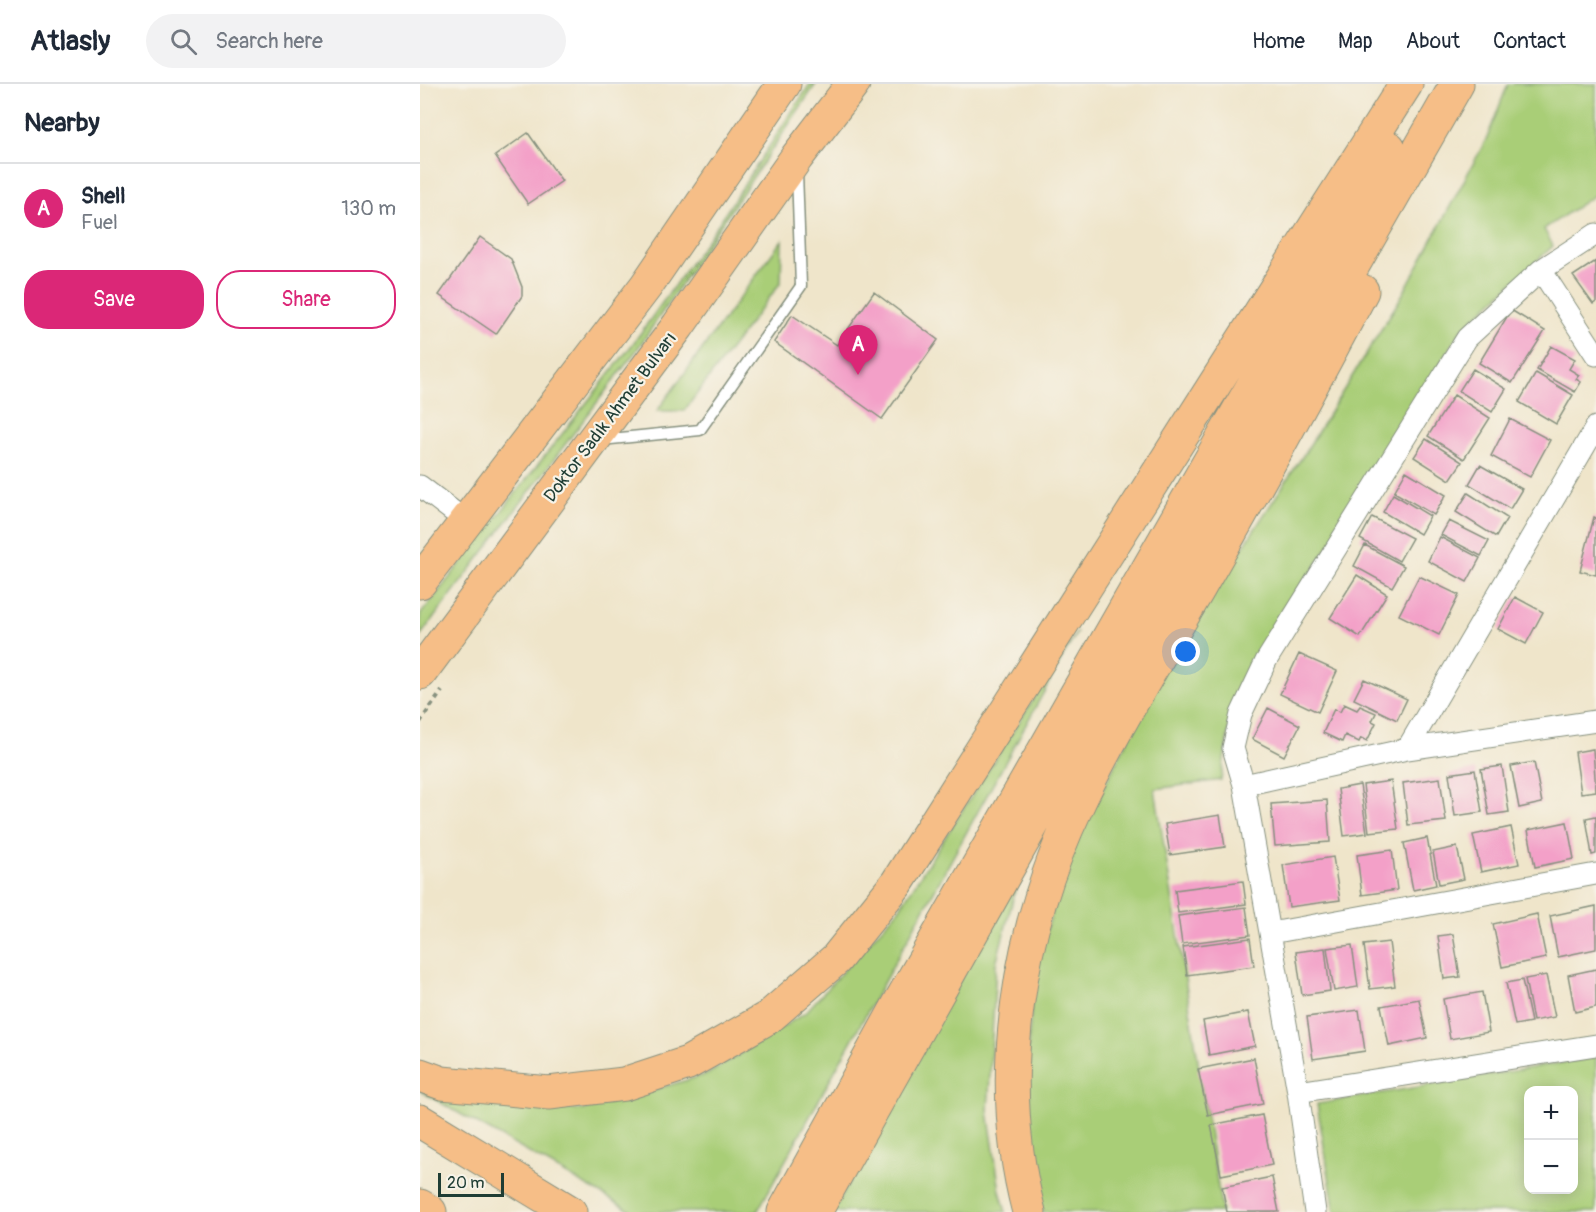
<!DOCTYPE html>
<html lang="en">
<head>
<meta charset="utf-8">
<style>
  body { margin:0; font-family:Pangolin,sans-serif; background:#f2f2f3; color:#1f2937 }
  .controls { position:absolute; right:18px; bottom:18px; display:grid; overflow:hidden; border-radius:12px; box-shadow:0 3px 15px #0003 }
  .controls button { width:54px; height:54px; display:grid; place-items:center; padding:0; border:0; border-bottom:2px solid #e0e1e3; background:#fff; color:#1f2937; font:30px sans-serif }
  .scale { position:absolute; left:18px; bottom:15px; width:66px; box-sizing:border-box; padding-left:6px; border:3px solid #1f3d34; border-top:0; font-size:16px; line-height:21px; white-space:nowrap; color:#1f3d34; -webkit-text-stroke:4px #f7f3e8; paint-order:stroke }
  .you { position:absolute; left:766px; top:568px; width:21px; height:21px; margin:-15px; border:4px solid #fff; border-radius:50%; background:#1a73e8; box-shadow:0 0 0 9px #1a73e833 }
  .badge { display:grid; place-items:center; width:39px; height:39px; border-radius:50%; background:#db2777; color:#fff; font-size:20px; font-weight:700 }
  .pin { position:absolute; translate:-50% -50px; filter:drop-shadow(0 2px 3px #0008) }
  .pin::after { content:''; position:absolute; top:32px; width:21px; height:18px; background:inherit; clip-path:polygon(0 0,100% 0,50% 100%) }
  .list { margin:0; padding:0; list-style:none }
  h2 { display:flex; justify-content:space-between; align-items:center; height:78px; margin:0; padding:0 24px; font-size:26px }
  h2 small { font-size:20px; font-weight:400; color:#747a83 }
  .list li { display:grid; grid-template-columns:39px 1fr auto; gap:18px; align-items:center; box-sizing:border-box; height:90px; padding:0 24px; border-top:2px solid #e0e1e3 }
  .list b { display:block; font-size:22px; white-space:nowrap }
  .list p { margin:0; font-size:20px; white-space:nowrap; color:#747a83 }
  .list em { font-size:20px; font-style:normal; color:#747a83 }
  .actions { display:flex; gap:12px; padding:18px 24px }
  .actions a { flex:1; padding:14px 0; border:2px solid #db2777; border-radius:24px; text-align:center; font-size:21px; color:#db2777 }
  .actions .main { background:#db2777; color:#fff }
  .icon { flex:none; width:33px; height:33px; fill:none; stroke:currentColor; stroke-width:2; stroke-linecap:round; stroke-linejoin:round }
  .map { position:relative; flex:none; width:1176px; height:1128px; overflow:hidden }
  header { display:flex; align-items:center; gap:36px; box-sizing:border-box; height:84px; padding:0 30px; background:#fff; border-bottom:2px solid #e0e1e3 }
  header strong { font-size:28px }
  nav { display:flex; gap:33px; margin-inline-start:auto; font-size:21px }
  .search { width:420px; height:54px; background:#f2f2f3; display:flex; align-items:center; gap:15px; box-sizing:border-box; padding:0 21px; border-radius:33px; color:#747a83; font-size:22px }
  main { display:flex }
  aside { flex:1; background:#fff }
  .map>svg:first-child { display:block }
</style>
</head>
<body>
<header>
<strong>Atlasly</strong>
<div class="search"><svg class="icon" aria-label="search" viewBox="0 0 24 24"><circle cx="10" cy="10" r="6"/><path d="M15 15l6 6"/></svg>Search here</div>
<nav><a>Home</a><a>Map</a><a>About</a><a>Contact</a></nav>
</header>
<main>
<aside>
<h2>Nearby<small></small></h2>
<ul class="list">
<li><span class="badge">A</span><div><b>Shell</b><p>Fuel</p></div><em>130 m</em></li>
</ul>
<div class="actions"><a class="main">Save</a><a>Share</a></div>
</aside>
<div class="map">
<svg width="1176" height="1128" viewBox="0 0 1176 1128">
  <rect width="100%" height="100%" fill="#f7f3e8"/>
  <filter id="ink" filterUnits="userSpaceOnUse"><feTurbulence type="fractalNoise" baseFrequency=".0167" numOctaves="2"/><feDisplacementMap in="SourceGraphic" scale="12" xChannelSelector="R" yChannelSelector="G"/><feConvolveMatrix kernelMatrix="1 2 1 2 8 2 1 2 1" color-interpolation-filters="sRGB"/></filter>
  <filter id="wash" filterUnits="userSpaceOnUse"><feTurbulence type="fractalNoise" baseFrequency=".008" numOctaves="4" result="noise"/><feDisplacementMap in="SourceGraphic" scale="24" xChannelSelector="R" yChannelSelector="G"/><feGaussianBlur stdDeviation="1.35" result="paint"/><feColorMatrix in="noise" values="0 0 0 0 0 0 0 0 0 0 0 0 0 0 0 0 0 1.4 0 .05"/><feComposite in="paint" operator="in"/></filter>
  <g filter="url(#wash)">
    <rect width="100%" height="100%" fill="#efe5ca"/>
    <path fill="#a9ce77" stroke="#648656" stroke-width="1.5" fill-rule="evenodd" d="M390,0H396L216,267L0,552V531L212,261L295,145Z
      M1088,0H1176V110L1124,145L1133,162L1041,246L933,424L824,593L811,630L801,696L735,705L802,1128H623L610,1071L605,995L615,885L649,772L746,580L886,367L980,215L1067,54Z
      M362,156L361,198L264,327H237Z
      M657,548L337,1128H213L0,1007L35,1016L164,1026L288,990L385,929L479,825Z
      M602,781L576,879L568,1027L580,1107L586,1128H413Z
      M1176,973V1128H915L897,1020ZM1108,1006H1154V1106H1108Z"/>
    <g id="blocks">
      <path fill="#f3a0c8" d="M108,49L142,97L108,120L75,72Z
        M60,153L91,175L102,203V212L76,250L19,211Z
        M1176,177V218L1173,220L1153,192Z
        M454,208L518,256L462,335L354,258L372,231L417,261Z
        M1091,226L1125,247L1092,299L1059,279Z
        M1131,262L1155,275L1149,285L1159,291L1156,295L1161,298L1155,308L1117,286Z
        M1053,285L1086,305L1072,328L1039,307Z
        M1116,289L1153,311L1136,340L1099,318Z
        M1034,311L1070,334L1044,375L1008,352Z
        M1090,335L1130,356L1110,393L1071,372Z
        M1006,355L1042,378L1030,396L994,373Z
        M1060,381L1102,405L1090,425L1049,400Z
        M986,387L1026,411L1014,431L974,408Z
        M1048,409L1087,434L1076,453L1036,428Z
        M973,410L1010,432L1000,450L963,428Z
        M952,433L992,454L979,477L940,455Z
        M1174,433L1176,434V491L1160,487Z
        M1029,437L1069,457L1061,472L1021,451Z
        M1020,453L1060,474L1047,498L1008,477Z
        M945,461L984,482L972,503L934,482Z
        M937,491L967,510L940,553L910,534Z
        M999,492L1039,511L1019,551L979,531Z
        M1095,513L1123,528L1106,560L1078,545Z
        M879,570L917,587L898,628L860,610Z
        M944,595L987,615L977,636L934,615Z
        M924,620L937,626L940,622L956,629L952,637L956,639L947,657L941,654L939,658L925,651L922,658L903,649L914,625L920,628Z
        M848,624L880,641L864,672L832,655Z
        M1173,665L1176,707L1161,709L1155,668Z
        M1114,678L1122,719L1099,724L1091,682Z
        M1082,682L1089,728L1069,731L1061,685Z
        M1055,686L1062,728L1035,732L1029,690Z
        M1020,694L1026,737L988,741L983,699Z
        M971,697L978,745L949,748L943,701Z
        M940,701L947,749L924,752L918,705Z
        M907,716L910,758L855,762L851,720Z
        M800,731L805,763L750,771L745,740Z
        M1176,732V770L1172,771L1166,734Z
        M1147,738L1154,775L1115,783L1108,746Z
        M1091,743L1099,780L1061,788L1053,751Z
        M1007,754L1016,801L993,806L984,759Z
        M1037,763L1044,795L1019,800L1013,768Z
        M972,766L977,806L942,811L937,771Z
        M913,773L920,816L869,823L863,781Z
        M823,797L826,820L758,829L755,806Z
        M1176,822V865L1138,873L1130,832Z
        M826,823L830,851L762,860L758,832Z
        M1117,830L1126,874L1082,883L1073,840Z
        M1033,850L1040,893L1024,895L1018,852Z
        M830,854L834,882L767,891L763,863Z
        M969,858L975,902L950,905L944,861Z
        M932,861L938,903L914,907L907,864Z
        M905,864L910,907L882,911L876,868Z
        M1176,885V923L1155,928L1148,891Z
        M1126,891L1135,933L1113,937L1105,895Z
        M1102,896L1111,938L1095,941L1086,899Z
        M1062,908L1069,948L1030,955L1023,915Z
        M999,915L1007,954L969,962L961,922Z
        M939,926L945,967L893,975L887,933Z
        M828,928L835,962L789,971L783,937Z
        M834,974L843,1020L788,1031L778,985Z
        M842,1031L852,1081L801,1091L791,1041Z
        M852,1093L859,1128H807L802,1103Z"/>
    </g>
  </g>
  <g filter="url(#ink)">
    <use href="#blocks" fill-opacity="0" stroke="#87917f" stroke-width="1.5"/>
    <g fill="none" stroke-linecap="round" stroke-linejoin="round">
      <g stroke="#87917f" stroke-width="13">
        <path id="lane" d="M181,356L280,346L381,202L377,88"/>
      </g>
      <g stroke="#87917f" stroke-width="23">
        <path id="street" d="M1121,186L1176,271
          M0,402L47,438
          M987,665L1176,343
          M824,701L987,665L1176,637
          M851,849L1176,790
          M878,1008L1176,961
          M895,1128L878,1008L824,701L813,664L821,630L846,577L1047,254L1121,186L1176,150"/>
      </g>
      <g stroke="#87917f" stroke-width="35">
        <path id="primary" d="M0,498L226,202L364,0
          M0,589L258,242L377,73L433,0"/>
      </g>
      <g stroke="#87917f" stroke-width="35">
        <path id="highway" d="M0,991L22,999L129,1009L204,1000L268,979L349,933L416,875L477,799L986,0
          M0,1037L150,1128
          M0,1122L10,1128
          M364,1128L483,913L969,64
          M395,1128L616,734L1037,0
          M609,1128C573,993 598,845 658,720C693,645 738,575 779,504C835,406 889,307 942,207"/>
      </g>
      <path stroke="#87917f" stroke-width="4" stroke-dasharray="4.5 4.5" stroke-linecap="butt" d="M0,638L22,607"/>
      <use href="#lane" stroke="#fff" stroke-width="10"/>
      <use href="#street" stroke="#fff" stroke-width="21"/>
      <use href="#primary" stroke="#f6be87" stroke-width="33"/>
      <use href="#highway" stroke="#f6be87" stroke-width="33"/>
    </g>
  </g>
  <g text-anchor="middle" stroke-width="4.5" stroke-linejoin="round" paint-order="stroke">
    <g font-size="18" fill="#1f3d34" stroke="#f7f3e8">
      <text transform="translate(190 333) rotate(-53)" y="6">Doktor Sadık Ahmet Bulvarı</text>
    </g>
  </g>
</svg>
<div class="controls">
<button>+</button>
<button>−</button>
</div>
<div class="scale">20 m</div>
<div class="you"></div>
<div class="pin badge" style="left:438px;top:291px">A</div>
</div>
</main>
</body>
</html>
